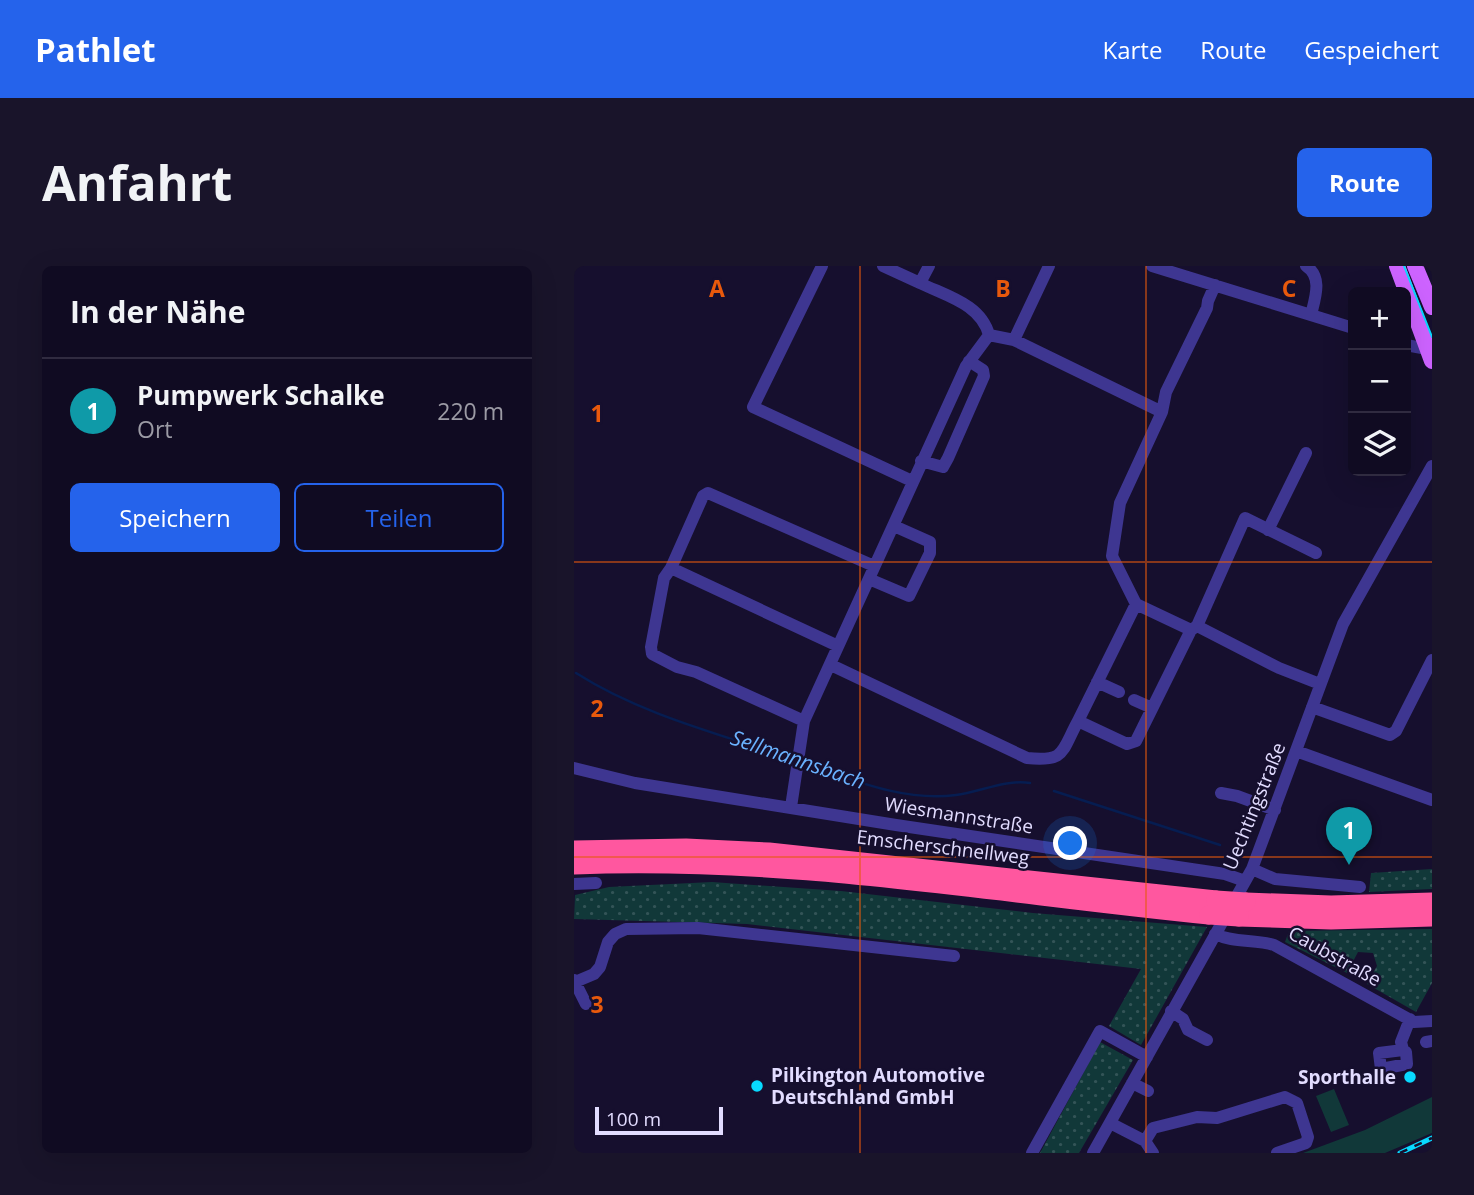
<!DOCTYPE html>
<html lang="de">
<head>
<meta charset="utf-8">
<style>
  body { margin:0; font-family:"Open Sans",sans-serif; background:#19142a; color:#f1f3f6 }
  .controls { position:absolute; right:21px; top:21px; display:grid; overflow:hidden; border-radius:10px; box-shadow:0 7px 28px #0002 }
  .controls button { width:63px; height:63px; display:grid; place-items:center; padding:0; border:0; border-bottom:2px solid #302b40; background:#100b22; color:#f1f3f6; font:35px sans-serif }
  .scale { position:absolute; left:21px; bottom:18px; width:128px; box-sizing:border-box; padding-left:7px; border:4px solid #e2dcff; border-top:0; font-size:19px; line-height:24px; white-space:nowrap; color:#e2dcff; -webkit-text-stroke:5px #160f2e; paint-order:stroke }
  .you { position:absolute; left:497px; top:578px; width:24px; height:24px; margin:-18px; border:5px solid #fff; border-radius:50%; background:#1a73e8; box-shadow:0 0 0 10px #1a73e833 }
  .badge { display:grid; place-items:center; width:46px; height:46px; border-radius:50%; background:#2563eb; color:#fff; font-size:23px; font-weight:700 }
  .pin { position:absolute; translate:-50% -58px; filter:drop-shadow(0 2px 4px #0008) }
  .pin::after { content:''; position:absolute; top:37px; width:24px; height:21px; background:inherit; clip-path:polygon(0 0,100% 0,50% 100%) }
  .list { margin:0; padding:0; list-style:none }
  h2 { display:flex; justify-content:space-between; align-items:center; height:91px; margin:0; padding:0 28px; font-size:30px }
  h2 small { font-size:23px; font-weight:400; color:#9c9ba5 }
  .list li { display:grid; grid-template-columns:46px 1fr auto; gap:21px; align-items:center; box-sizing:border-box; height:105px; padding:0 28px; border-top:2px solid #302b40 }
  .list b { display:block; font-size:26px; white-space:nowrap }
  .list p { margin:0; font-size:23px; white-space:nowrap; color:#9c9ba5 }
  .list em { font-size:23px; font-style:normal; color:#9c9ba5 }
  .actions { display:flex; gap:14px; padding:21px 28px }
  .actions a { flex:1; padding:16px 0; border:2px solid #2563eb; border-radius:10px; text-align:center; font-size:24px; color:#2563eb }
  .actions .main { background:#2563eb; color:#fff }
  .icon { flex:none; width:38px; height:38px; fill:none; stroke:currentColor; stroke-width:2; stroke-linecap:round; stroke-linejoin:round }
  .map { position:relative; flex:none; width:858px; height:887px; overflow:hidden; border-radius:10px }
  header { display:flex; align-items:center; gap:42px; box-sizing:border-box; height:98px; padding:0 35px; background:#2563eb; color:#fff }
  header strong { font-size:33px }
  nav { display:flex; gap:38px; margin-inline-start:auto; font-size:24px }
  .intro { display:flex; align-items:center; justify-content:space-between; box-sizing:border-box; height:168px; padding:0 42px }
  h1 { margin:0; font-size:49px }
  .button { padding:18px 32px; border-radius:10px; background:#2563eb; color:#fff; font-size:24px; font-weight:700 }
  main { display:flex; gap:42px; padding:0 42px }
  aside { flex:1; background:#100b22; border-radius:10px; box-shadow:0 7px 28px #0002 }
  .map>svg:first-child { display:block }
</style>
</head>
<body>
<header>
<strong>Pathlet</strong>
<nav><a>Karte</a><a>Route</a><a>Gespeichert</a></nav>
</header>
<div class="intro"><h1>Anfahrt</h1><a class="button">Route</a></div>
<main>
<aside>
<h2>In der Nähe<small></small></h2>
<ul class="list">
<li><span class="badge" style="background:#0f9aa8">1</span><div><b>Pumpwerk Schalke</b><p>Ort</p></div><em>220 m</em></li>
</ul>
<div class="actions"><a class="main">Speichern</a><a>Teilen</a></div>
</aside>
<div class="map">
<svg width="858" height="887" viewBox="0 0 858 887">
  <defs>
    <pattern id="grass-dots" width="8" height="8" patternUnits="userSpaceOnUse" patternTransform="scale(1.75)"><rect width="8" height="8" fill="#113839"/><path d="M2 2h.1M6 6h.1" fill="none" stroke="#335457" stroke-width="1.8" stroke-linecap="round"/></pattern>
  </defs>
  <rect width="100%" height="100%" fill="#160f2e"/>
  <path fill="url(#grass-dots)" d="M858,603V623L795,626L797,607Z
    M138,616L267,625L459,647L633,661L567,779L535,760L567,703L173,658L0,653L1,629L35,621Z
    M858,663V717L842,746L793,718L803,700L799,687L784,686L773,707L711,676L715,665Z
    M526,776L559,794L505,887H466Z"/>
  <path fill="#113839" d="M760,823L775,859L757,866L742,830Z
    M858,831V867L811,887H729L791,864Z"/>
  <g fill="none" stroke-linecap="round" stroke-linejoin="round">
    <path stroke="#061d51" stroke-width="2.5" d="M2,407C68,449 146,468 219,493
      M229,497C277,513 329,536 382,529C406,526 432,513 456,517
      M480,525L646,579"/>
    <path stroke="#3e3691" stroke-width="12" d="M248,0L179,141L338,215
      M309,0L346,17
      M355,0L346,17C372,30 407,38 415,69
      M578,0L779,62
      M732,0C749,11 741,32 737,49
      M415,69L440,74L475,0
      M440,74L588,146L546,237L538,290L562,338
      M832,79L853,83
      M588,146L592,126L633,42L634,35L641,19
      M347,195L369,201L374,192L410,110L409,104L395,95
      M694,264L732,187
      M97,302L129,230L134,227L300,300
      M295,313L335,330L356,287V276L320,260
      M623,360L671,252L742,287
      M617,364L562,338L504,455L553,478L562,475L617,364L623,360L705,402L746,418
      M257,399L453,492C492,496 487,486 504,455
      M523,416L545,426
      M560,434L578,442
      M738,441L816,469L822,465L858,394
      M230,455L122,406L103,401L78,388L77,381L90,312L97,302L264,380
      M722,485L858,534
      M0,502L61,517L322,559L651,608L671,615
      M647,527L663,530L701,544
      M217,541L230,455L392,100L415,69
      M678,603L701,613L786,621
      M0,618L22,617
      M641,668C659,677 681,673 700,679L840,756L858,755
      M0,714L12,738
      M1,716L20,708L26,701L34,676L41,668L52,663L124,662L380,690
      M597,745L609,753L614,764L633,774
      M852,776L858,775
      M829,784L832,786L833,798L807,803L805,787L829,784L827,776L836,753
      M558,817L574,825
      M536,857L571,875L579,887
      M571,875L579,862L623,851L643,852L711,831L723,837L734,871L732,877L703,887
      M458,887L526,765L573,791
      M519,887L678,603L769,358L858,200"/>
    <path stroke="#cd63ff" stroke-width="16" d="M823,0L858,95
      M841,0L858,41"/>
    <path stroke="#ff579f" stroke-width="19" d="M0,584L112,582L195,586L642,634
      M0,599C213,590 423,628 635,649
      M672,636L757,639L858,636
      M665,651L757,654L858,651"/>
    <path stroke="#08d9ff" stroke-width="2" d="M830,0L858,71"/>
    <g stroke="#08d9ff" stroke-width="5">
      <path id="rail" d="M826,887L858,872"/>
    </g>
    <use href="#rail" stroke="#160f2e" stroke-width="2.5" stroke-dasharray="8" stroke-linecap="butt"/>
    <path stroke="#ff579f" stroke-width="19" d="M642,634L672,636
      M635,649L665,651"/>
  </g>
  <path fill="none" stroke="#e8590c" stroke-width="2" stroke-opacity="0.55" d="M286,0V887M572,0V887M0,296H858M0,591H858"/>
  <g fill="#08d9ff" stroke="#160f2e" stroke-width="2.5">
    <circle cx="836" cy="811" r="7"/>
    <circle cx="183" cy="820" r="7"/>
  </g>
  <g text-anchor="middle" stroke-width="5" stroke-linejoin="round" paint-order="stroke">
    <g font-size="19" fill="#e2dcff" stroke="#160f2e">
      <text transform="translate(680 540) rotate(-68)" y="7">Uechtingstraße</text>
      <text transform="translate(385 549) rotate(9)" y="7">Wiesmannstraße</text>
      <text transform="translate(369 581) rotate(7)" y="7">Emscherschnellweg</text>
      <text transform="translate(761 690) rotate(29)" y="7">Caubstraße</text>
    </g>
    <g font-size="19" font-weight="bold" fill="#e2dcff" stroke="#160f2e" text-anchor="start">
      <text x="197" y="816">Pilkington Automotive<tspan x="197" dy="22">Deutschland GmbH</tspan></text>
      <text x="822" y="818" text-anchor="end">Sporthalle</text>
    </g>
    <g font-size="21" font-style="italic" fill="#6ab2ff" stroke="#160f2e">
      <text transform="translate(224 494) rotate(19)" y="7">Sellmannsbach</text>
    </g>
  </g>
  <g font-size="23" text-anchor="middle" font-weight="bold" fill="#e8590c" stroke="#160f2e" stroke-width="5" stroke-linejoin="round" paint-order="stroke">
    <text x="143" y="31">A</text>
    <text x="429" y="31">B</text>
    <text x="715" y="31">C</text>
    <text x="23" y="156">1</text>
    <text x="23" y="451">2</text>
    <text x="23" y="747">3</text>
  </g>
</svg>
<div class="controls">
<button>+</button>
<button>−</button>
<button><svg class="icon" aria-label="layers" viewBox="0 0 24 24"><path d="M12 4l9 5-9 5-9-5zM3 14l9 5 9-5"/></svg></button>
</div>
<div class="scale">100 m</div>
<div class="you"></div>
<div class="pin badge" style="left:775px;top:599px;background:#0f9aa8">1</div>
</div>
</main>
</body>
</html>
